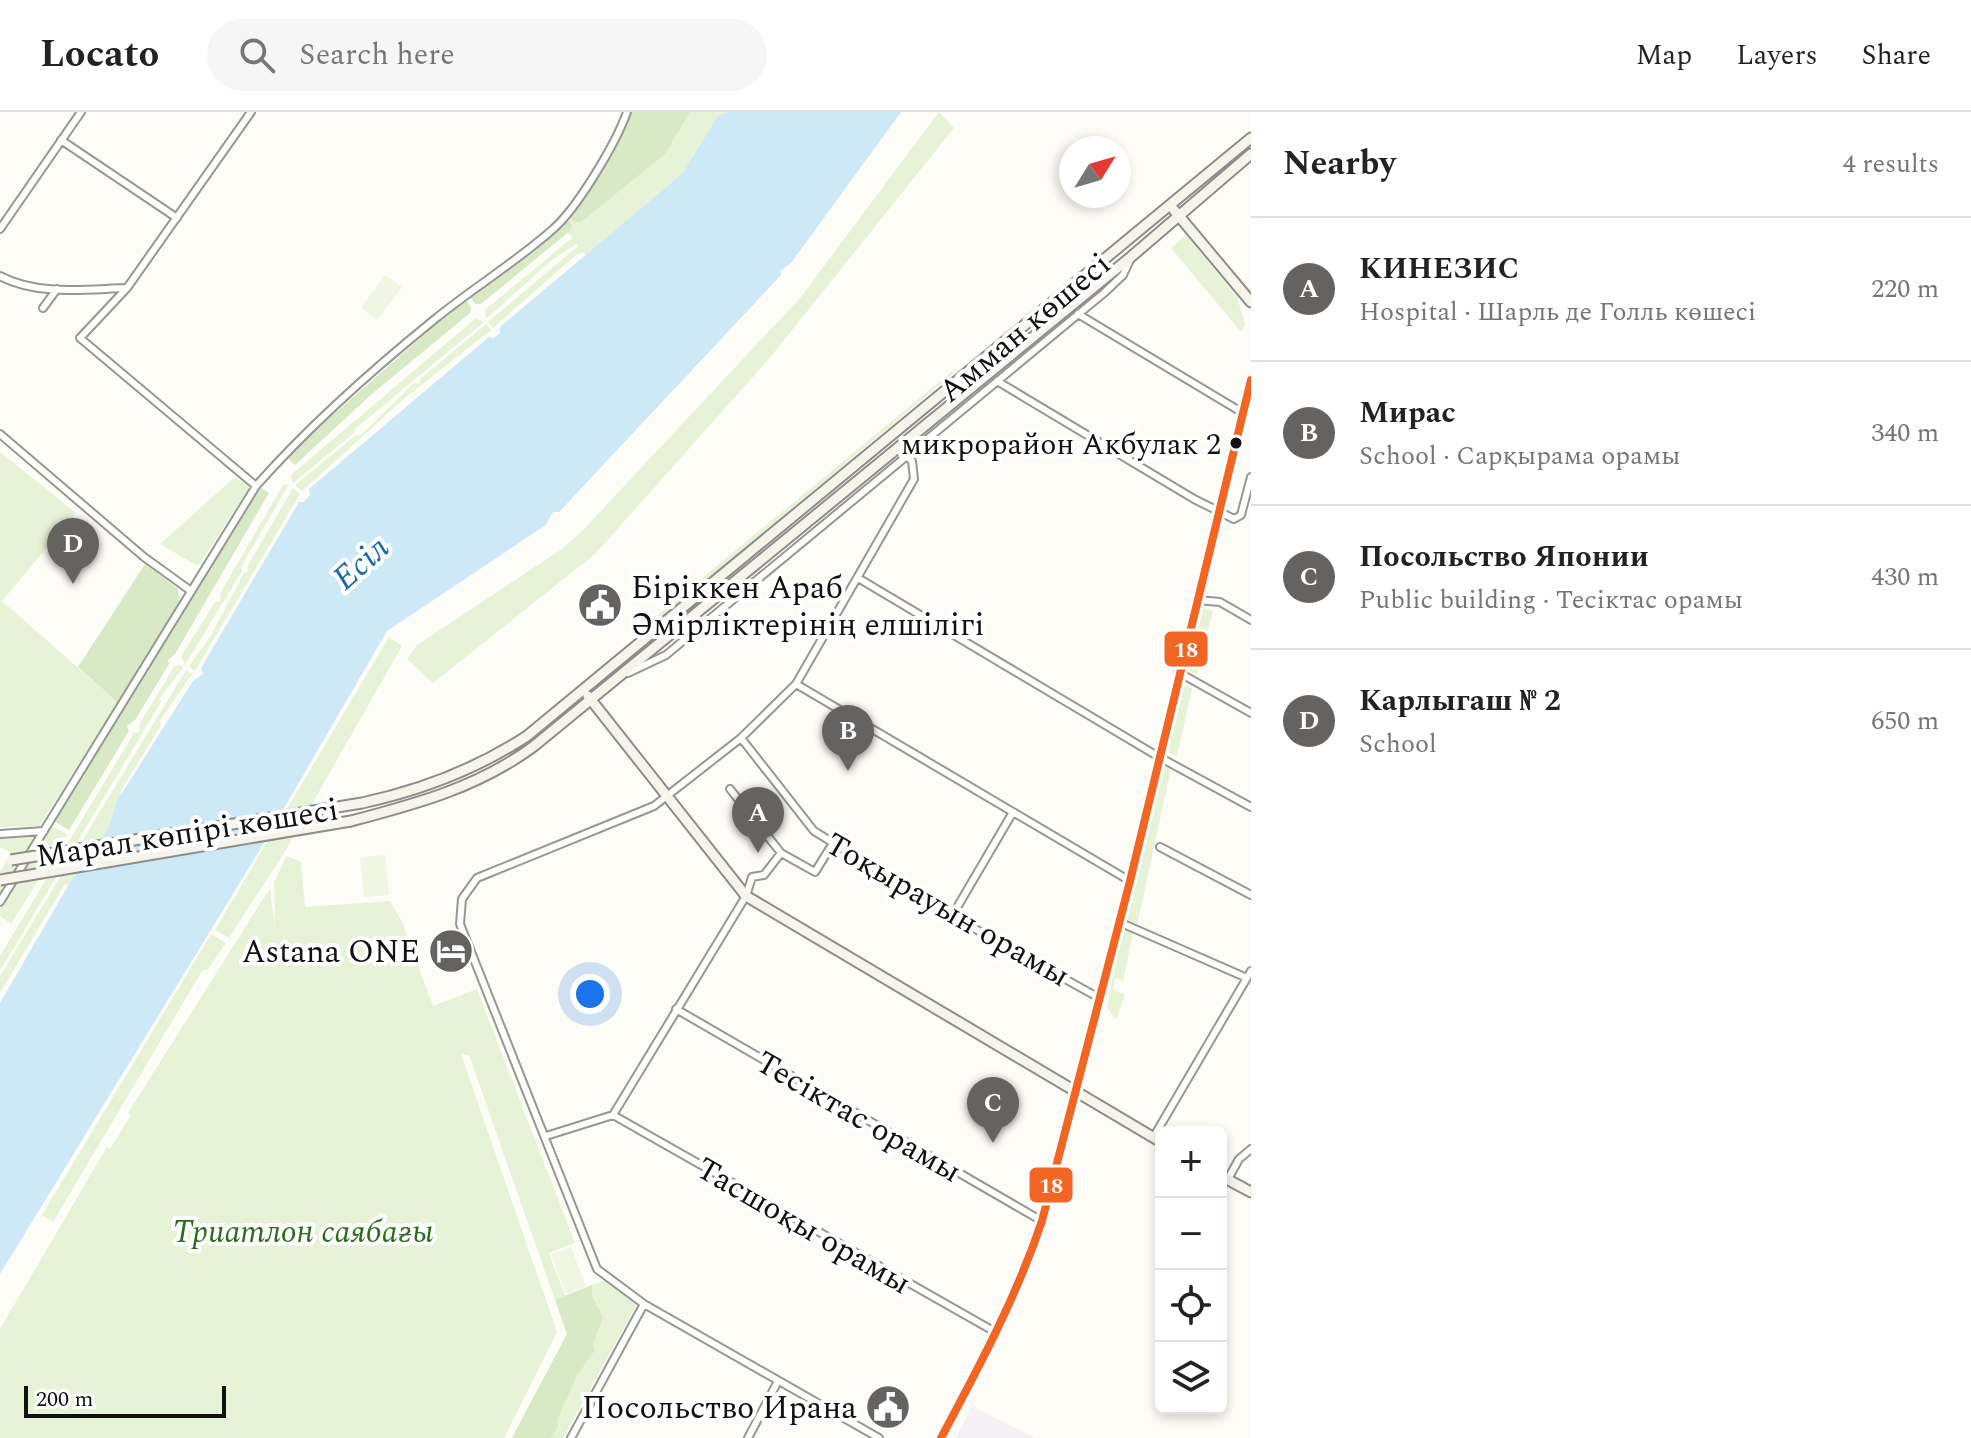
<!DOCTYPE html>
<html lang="en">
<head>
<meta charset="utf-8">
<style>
  body { margin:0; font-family:Spectral,serif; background:#f6f6f6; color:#222 }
  .controls { position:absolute; right:24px; bottom:24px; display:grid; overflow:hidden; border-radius:12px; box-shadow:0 4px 12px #0003 }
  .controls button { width:72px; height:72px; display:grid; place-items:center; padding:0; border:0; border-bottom:2px solid #e0e0e0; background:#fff; color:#222; font:40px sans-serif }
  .compass { position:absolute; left:1059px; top:24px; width:72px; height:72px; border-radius:50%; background:#fff; box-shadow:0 4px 12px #0003; rotate:53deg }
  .scale { position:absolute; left:24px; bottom:20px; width:202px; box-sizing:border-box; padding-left:8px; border:4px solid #111; border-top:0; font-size:22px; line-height:28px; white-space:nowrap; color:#111; -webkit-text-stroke:6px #fff; paint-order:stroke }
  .you { position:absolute; left:590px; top:882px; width:28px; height:28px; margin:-20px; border:6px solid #fff; border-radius:50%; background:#1a73e8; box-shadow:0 0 0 12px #1a73e833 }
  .badge { display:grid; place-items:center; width:52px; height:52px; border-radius:50%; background:#646362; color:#fff; font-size:26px; font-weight:700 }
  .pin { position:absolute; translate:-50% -66px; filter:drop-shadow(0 2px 4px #0008) }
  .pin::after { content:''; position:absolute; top:42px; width:28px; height:24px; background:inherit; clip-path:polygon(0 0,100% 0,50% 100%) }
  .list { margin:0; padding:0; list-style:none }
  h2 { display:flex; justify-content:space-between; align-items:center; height:104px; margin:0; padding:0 32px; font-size:34px }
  h2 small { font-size:26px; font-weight:400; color:#767676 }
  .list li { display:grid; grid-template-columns:52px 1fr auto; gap:24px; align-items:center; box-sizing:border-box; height:144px; padding:0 32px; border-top:2px solid #e0e0e0 }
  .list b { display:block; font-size:30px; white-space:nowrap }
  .list p { margin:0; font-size:26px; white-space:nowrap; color:#767676 }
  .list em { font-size:26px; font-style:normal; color:#767676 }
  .icon { flex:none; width:44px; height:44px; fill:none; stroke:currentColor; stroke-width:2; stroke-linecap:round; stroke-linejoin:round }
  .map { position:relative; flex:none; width:1251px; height:1326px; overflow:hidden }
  header { display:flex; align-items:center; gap:48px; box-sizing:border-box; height:112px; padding:0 40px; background:#fff; border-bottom:2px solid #e0e0e0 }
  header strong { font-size:38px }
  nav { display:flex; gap:44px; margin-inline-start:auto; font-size:28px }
  .search { width:560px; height:72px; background:#f6f6f6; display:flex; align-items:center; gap:20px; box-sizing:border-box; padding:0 28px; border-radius:44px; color:#767676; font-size:30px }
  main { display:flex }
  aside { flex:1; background:#fff }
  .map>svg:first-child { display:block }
</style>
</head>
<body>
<header>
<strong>Locato</strong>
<div class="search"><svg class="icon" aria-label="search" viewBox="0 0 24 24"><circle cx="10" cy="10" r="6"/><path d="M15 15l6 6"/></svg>Search here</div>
<nav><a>Map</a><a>Layers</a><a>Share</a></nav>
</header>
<main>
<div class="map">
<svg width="1251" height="1326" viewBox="0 0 1251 1326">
  <rect width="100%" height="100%" fill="#fdfcf7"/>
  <path fill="#f5f0f3" d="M972,1294L1035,1326H956Z"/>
  <path fill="#e7f3d7" d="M634,0H728L683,61L586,143L583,140L575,144L493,216L488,210L578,134L576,132L552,148L486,207L485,198L572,126L564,115L595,73Z
    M939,0L954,16L768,248L595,442L433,571L407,547L417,533L562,437L583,418L801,185Z
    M1186,123L1237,185L1245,212L1241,220L1171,136Z
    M476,206L484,210L355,317L354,321L293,371L291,363Z
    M486,212L491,218L406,285L302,379L295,373L356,323H361L414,271L419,272L420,267Z
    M952,259L954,261L644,520L648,511Z
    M0,340L76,401L2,489L118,591L39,714L0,715Z
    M235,365L249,376L198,454L160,432Z
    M289,372L241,455L242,459L185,553L181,544L215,490L220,489L221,480L283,373Z
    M293,376L300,382L195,559L189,554L210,525L244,461L249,459L247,455Z
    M1201,495L1213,499L1197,562L1187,558Z
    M389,525L402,534L284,741L229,826L215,818Z
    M180,553L183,556L160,586L161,590L0,859V844L134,621L139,620L140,611L174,555Z
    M186,558L192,562L160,609L161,613L120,680L123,683L117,689L109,715L68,774L65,772L0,881V864Z
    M1182,572L1192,577L1177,644L1166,639Z
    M1162,654L1171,657L1137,813L1124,808Z
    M51,714L67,722L11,812L0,804V797Z
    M35,724V728L0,782V760L11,741L0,735V727Z
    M287,744L301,750L305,795L390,789L402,810L433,894L477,877L575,1131L549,1141L565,1184L607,1167L638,1190L563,1326H512L567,1222L469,943L461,942L557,1220L504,1326H0V1217L107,1035L110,1037L131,1003L128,1001L270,776L275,816L274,770Z
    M1122,815L1133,820L1123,869L1115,866L1113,878L1125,883L1116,908L1107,895Z
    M211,822L226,831L208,857L202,859L53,1110L42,1103Z"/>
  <path fill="#d8eac5" d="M630,0H690L665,42L581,110H574L568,103L615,33Z
    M566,107L572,113L571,118L481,192H475L469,183L553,124Z
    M465,187L471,195L470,201L373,281L295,353L286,344Z
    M260,375L269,381L175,542L168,548L169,552L135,608L127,614L129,619L69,718L54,709Z
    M145,452L178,477L180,491L118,591L78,555Z
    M592,1173V1184L603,1205L593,1232L595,1238L578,1262L557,1308L558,1315L551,1326H512L567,1222L555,1188Z"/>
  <path fill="#f0f6e1" d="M385,163L402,175L377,208L361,196Z
    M385,743L389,783L364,785L360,745Z
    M571,1135L586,1175L566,1182L551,1142Z"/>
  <path fill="#cde8f7" d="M728,0H901L791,151L781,158V163L559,400H553L546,413L387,519L258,741L0,1162V891L68,774L109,715L117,689L193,569L203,562L201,556L299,390H304L310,383L309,377L489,225L494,226L500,221V215L683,61L718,4Z"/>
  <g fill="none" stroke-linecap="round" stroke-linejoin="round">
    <g stroke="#979795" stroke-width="10">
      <path id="street" d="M251,0L127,176L80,226L256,374
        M61,28L177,106
        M0,117L81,0
        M0,164C37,184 87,177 127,176
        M43,196L57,177
        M1078,202L1243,301
        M997,269L1194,387L1234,407L1241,403L1251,365
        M0,322L144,445L191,479
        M858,466L1159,645L1251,695
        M1197,488L1220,490L1251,508
        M1178,560L1251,601
        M628,561L666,543L1104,181L1123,163L1130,148
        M796,572L1130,769
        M741,626L814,719L952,804L1101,887
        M730,677L781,741L815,760L833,731
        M0,722L44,719
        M1160,735L1251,783
        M0,790L256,374C310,313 372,258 435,207C473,176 516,150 552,118C577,97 616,31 627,0
        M952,804L1013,700
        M1119,810L1247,866
        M676,897L1042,1109
        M613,1003L997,1221
        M546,1024L613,1003L746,784L752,765L764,763L781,741
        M1153,1026L1251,859
        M1228,1067L1239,1047L1251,1037
        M571,1326L644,1192
        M748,1326L777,1271
        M879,1326L644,1192L597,1157L460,812L462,787L477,766L654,694L741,626L796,572L914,367L912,349L905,343"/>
    </g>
    <g stroke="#8e8d8b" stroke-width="13">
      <path id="secondary" d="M1174,98L1251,190
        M588,584L746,784L1161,1030
        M362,691C422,678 475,658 527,624L1251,26
        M351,709C416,692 479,675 534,634L1132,144L1251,42
        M1221,1064L1251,1080
        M941,1326C979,1255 1016,1186 1042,1109L1130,769L1251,268"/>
    </g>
    <use href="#street" stroke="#fffffe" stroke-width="6"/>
    <use href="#secondary" stroke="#f6f4eb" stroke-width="9"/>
    <g stroke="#8e8d8b" stroke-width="13" stroke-linecap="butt">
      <path id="secondary-bridge" d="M11,748L362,691
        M0,768L351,709"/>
    </g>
    <use href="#secondary-bridge" stroke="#f6f4eb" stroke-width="9"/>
    <g stroke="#fff" stroke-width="14">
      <path id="bus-1" d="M941,1326C979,1255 1016,1186 1042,1109L1130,769L1251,268"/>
    </g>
    <use href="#bus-1" stroke="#f26522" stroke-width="8"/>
  </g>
  <defs>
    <g id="civic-disc" transform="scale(2.3)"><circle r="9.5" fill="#646362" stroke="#fff"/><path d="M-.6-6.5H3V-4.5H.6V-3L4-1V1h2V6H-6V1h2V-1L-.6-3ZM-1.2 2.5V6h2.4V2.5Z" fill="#fff"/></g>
    <g id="hotel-disc" transform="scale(2.3)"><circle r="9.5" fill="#646362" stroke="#fff"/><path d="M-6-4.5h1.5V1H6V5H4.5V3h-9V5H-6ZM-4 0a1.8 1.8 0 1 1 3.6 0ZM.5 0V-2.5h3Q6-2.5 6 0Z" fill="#fff"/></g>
  </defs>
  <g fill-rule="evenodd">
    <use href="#civic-disc" x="600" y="493"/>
    <use href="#hotel-disc" x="451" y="839"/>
    <use href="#civic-disc" x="888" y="1295"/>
  </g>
  <circle fill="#111" stroke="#fff" stroke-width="3" cx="1236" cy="331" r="7"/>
  <g text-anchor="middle" stroke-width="8" stroke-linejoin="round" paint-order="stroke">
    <g font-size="30" fill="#111" stroke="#fff" text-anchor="end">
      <text x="1221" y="342">микрорайон Акбулак 2</text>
    </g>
    <g font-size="32" fill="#111" stroke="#fff">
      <text transform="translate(1024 215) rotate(-40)" y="11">Амман көшесі</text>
      <text transform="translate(187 720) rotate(-9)" y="11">Марал көпірі көшесі</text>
      <text transform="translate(948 797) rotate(30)" y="11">Тоқырауын орамы</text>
      <text transform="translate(859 1004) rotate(30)" y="11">Тесіктас орамы</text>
      <text transform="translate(804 1113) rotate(30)" y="11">Тасшоқы орамы</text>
    </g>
    <g font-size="32" fill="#111" stroke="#fff" text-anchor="end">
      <text x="631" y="486" text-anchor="start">Біріккен Араб<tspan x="631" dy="37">Әмірліктерінің елшілігі</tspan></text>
      <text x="420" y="850">Astana ONE</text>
      <text x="857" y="1306">Посольство Ирана</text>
    </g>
    <g font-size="32" font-style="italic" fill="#2f6b1f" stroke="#fff">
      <text x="303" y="1130">Триатлон саябағы</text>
    </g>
    <g font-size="34" font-style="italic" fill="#1768a6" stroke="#fff">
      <text transform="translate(360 450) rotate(-42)" y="12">Есіл</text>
    </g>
  </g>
  <g stroke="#fff" stroke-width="3">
    <rect x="1163" y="518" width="46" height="38" rx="8" fill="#f26522"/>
    <rect x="1028" y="1054" width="46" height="38" rx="8" fill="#f26522"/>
  </g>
  <g font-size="22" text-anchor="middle" font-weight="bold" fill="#fff">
    <text x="1186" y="545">18</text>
    <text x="1051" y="1081">18</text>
  </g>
</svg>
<div class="controls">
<button>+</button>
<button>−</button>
<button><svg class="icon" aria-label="locate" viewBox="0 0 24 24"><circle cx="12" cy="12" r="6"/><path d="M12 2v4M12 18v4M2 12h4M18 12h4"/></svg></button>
<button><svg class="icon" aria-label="layers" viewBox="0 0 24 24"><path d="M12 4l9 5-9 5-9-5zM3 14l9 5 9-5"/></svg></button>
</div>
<svg class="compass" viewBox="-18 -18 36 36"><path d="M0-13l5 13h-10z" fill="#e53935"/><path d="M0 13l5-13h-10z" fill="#767676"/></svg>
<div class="scale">200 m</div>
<div class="you"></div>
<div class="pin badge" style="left:758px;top:741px">A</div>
<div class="pin badge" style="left:848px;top:659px">B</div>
<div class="pin badge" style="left:993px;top:1031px">C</div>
<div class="pin badge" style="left:73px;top:472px">D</div>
</div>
<aside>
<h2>Nearby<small>4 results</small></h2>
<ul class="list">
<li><span class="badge">A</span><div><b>КИНЕЗИС</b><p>Hospital · Шарль де Голль көшесі</p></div><em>220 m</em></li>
<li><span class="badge">B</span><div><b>Мирас</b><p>School · Сарқырама орамы</p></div><em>340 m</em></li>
<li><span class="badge">C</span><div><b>Посольство Японии</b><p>Public building · Тесіктас орамы</p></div><em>430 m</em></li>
<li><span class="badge">D</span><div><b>Карлыгаш № 2</b><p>School</p></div><em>650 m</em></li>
</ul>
</aside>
</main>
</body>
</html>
